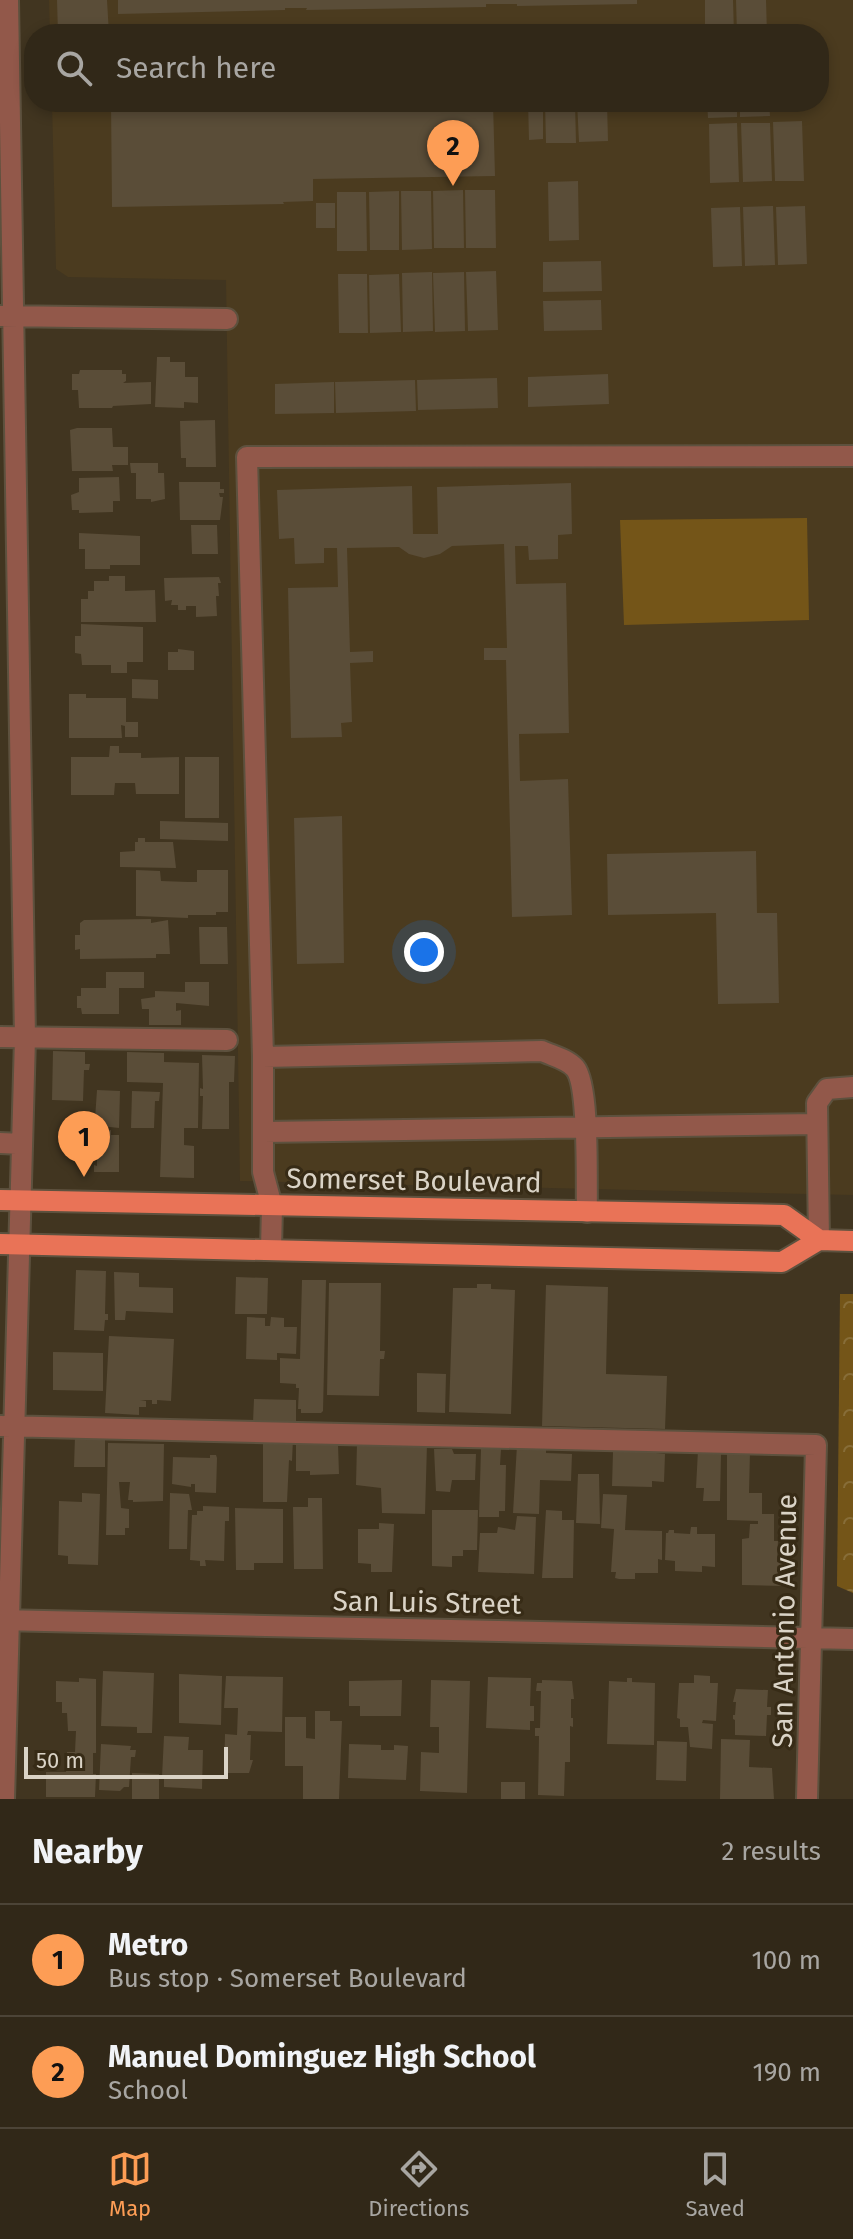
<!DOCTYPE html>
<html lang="en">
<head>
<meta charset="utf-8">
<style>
  body { margin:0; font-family:"Fira Sans",sans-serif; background:#3d3425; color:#f1f3f6 }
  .scale { position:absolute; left:24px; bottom:20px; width:204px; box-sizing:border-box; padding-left:8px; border:4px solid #dad3c6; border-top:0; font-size:22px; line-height:28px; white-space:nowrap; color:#dad3c6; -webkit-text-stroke:6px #372b16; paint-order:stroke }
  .you { position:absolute; left:424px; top:952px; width:28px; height:28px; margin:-20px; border:6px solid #fff; border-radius:50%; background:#1a73e8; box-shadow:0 0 0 12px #1a73e833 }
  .badge { display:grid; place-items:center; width:52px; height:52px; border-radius:50%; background:#fd9d55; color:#111; font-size:26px; font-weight:700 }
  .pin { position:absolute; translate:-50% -66px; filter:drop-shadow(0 2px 4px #0008) }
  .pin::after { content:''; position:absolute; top:42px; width:28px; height:24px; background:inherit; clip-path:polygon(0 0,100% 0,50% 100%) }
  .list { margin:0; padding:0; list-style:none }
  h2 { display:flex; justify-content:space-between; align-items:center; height:104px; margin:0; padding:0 32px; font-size:34px }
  h2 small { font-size:26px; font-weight:400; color:#a8a6a2 }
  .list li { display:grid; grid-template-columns:52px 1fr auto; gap:24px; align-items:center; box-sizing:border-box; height:112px; padding:0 32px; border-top:2px solid #4c4437 }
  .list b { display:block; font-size:30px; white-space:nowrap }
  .list p { margin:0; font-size:26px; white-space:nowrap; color:#a8a6a2 }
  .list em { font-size:26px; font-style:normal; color:#a8a6a2 }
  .icon { flex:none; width:44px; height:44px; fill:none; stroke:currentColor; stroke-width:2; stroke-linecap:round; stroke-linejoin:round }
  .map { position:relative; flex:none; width:853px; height:1799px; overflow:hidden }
  .search { position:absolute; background:#312818; box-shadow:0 4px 12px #0003; left:24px; right:24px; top:24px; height:88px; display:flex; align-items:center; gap:20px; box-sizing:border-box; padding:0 28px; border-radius:32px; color:#a8a6a2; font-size:30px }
  .sheet { height:328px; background:#312818 }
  nav { display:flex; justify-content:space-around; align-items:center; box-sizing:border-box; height:112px; border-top:2px solid #4c4437; background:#312818; font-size:22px; color:#a8a6a2 }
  nav a { display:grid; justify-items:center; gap:4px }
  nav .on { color:#fd9d55 }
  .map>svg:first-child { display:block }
</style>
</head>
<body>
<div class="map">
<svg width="853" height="1799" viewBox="0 0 853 1799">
  <defs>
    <pattern id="park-crowns" width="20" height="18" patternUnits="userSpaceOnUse" patternTransform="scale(2)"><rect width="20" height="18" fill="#745518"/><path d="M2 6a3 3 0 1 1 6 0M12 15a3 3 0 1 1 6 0" fill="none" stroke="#876d38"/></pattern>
  </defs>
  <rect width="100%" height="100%" fill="#413520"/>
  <path fill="#4b3b1f" d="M49,0H853V1195L240,1181L226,280L68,277L56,269L52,102H819V34H50Z"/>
  <path fill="url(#park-crowns)" d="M840,1294H853V1593L837,1586Z"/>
  <path fill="#745518" d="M807,518L809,620L624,625L620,520Z"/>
  <path fill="#5a4d38" d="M57,0H107L109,34H58Z
    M118,0H637V4L517,6V4H486V7L306,10L307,8H285V10L118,14Z
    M705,0H733L734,34H705Z
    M736,0H766L767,34H737Z
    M111,102H493L495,176L313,179V201L283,202L284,204L112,207Z
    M528,102H543V139L529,140Z
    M545,102H575L576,143H546Z
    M577,102H607L608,141L579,142Z
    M707,102H737V117L708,118Z
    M740,102H769L770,116L740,117Z
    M802,121L804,181H775L773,122Z
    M737,123L739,182L710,183L709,124Z
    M741,123H770L772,181L743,182Z
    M578,181L579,240L549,241L548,182Z
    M463,190L464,248H434L433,191Z
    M465,190H495L496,248H466Z
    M399,191V250H370L369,192Z
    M401,191H431L432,249L402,250Z
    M337,192H366L367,251H337Z
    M316,203H335V228H316Z
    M773,206L775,265L745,266L743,207Z
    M805,206L807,264L778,265L776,207Z
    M740,207L742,266L713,267L711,208Z
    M601,261L602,291L543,292V262Z
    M496,271L498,330L468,331L466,272Z
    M432,272L433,331L403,332L402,273Z
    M464,272L465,331L435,332L433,273Z
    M338,274H367L368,333H339Z
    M399,274L401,332L370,333L369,275Z
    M601,300L602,330L544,331L543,301Z
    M157,357H170V362H185V377H198V403L184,402V408L155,407Z
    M80,370H122V374H126V381L123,383L151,382V404L113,406L112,408H79L78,390H72V374H79Z
    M608,374L609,404L528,407V377Z
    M497,378L498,408L418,410L417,380Z
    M415,380L416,411L336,413L335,382Z
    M334,382V413L275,414V384Z
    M215,420L216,467H186V458H181L180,421Z
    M77,428H112L113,447H128V465H112L113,471H72L70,430Z
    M130,463H158V473H164L165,499L151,502V499H136V473H131Z
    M119,477L120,501H113V512L79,513V510H72L71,495L79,492V478Z
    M179,482H220V489H224V493H219L220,497H223L220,520H180Z
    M571,483L572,534L558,535V559L529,560L528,546H515L516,584L566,583L569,733L519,734L520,781L568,779L572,915L512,917L506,660H484V648H507L504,544L452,546L440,554L424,558L409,554L399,547L347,548L350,652L373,651V662L350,663L352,722L341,723L342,737L291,738L288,588L338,587L337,548H324V563L295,564L294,538L279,539L277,490L412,486L413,534H438L437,487Z
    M191,525H217L218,554H192Z
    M79,533L140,536V565H110V569H85V549H79Z
    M109,576H125V591L155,590L156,622H81V599H88V591H94V581H109Z
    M219,577L221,583H218L219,596H216L217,616L196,617V606H186V610H178V605H171L172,600L165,601L164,578Z
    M81,624L143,627V662H127V673H111V665H82L81,654L75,653V636H81Z
    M178,649L194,651V670H168V652H178Z
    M132,679L158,680V699L132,698Z
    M69,694H86V698H126V722H138V737H125V726L121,725L122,738H69Z
    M110,746H119V753H141V758L179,757V794H136L135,783H115L114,795H71V757H109Z
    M185,757H219V818H185Z
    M342,816L344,963L297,964L294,818Z
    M160,821L228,823V841L160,839Z
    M138,838H145V842H173L176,868L120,867V852L135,851V842H138Z
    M756,851L757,913H777L779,1003L718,1004L716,913L608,915L607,854Z
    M136,870L160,871L161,881L188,882H197V870H228V912H216V915H188V918L136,916Z
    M151,919V923L168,920L170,954H156V958L80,959V949L75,950V935H80V923L84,920Z
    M199,927H227L228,964H200Z
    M106,972H144V988H119V1014H82L81,1008H77V996H81V988H106Z
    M185,982H209V1006L176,1003V1011L181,1010V1025H149V1009H142L141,999L155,997V991L185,992Z
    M53,1051L85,1052V1064H90L89,1070H84L83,1101L52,1100Z
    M127,1052L164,1053V1062L199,1063L198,1128H184V1145L194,1146V1178L160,1177L163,1083L127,1082Z
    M202,1055L235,1056L234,1082H229V1129H202L203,1096H200V1088L203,1089Z
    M97,1090L120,1091L119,1128L92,1125V1119H95Z
    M132,1091L160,1092L159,1101H155L154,1128H131Z
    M111,1130V1135H119V1172H94V1165L97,1166V1134H106V1131Z
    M76,1270L106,1271L105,1314H108V1320H105L104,1331L74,1330Z
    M114,1272L139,1273V1287L173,1288V1313L126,1311L125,1320H115Z
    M236,1277L268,1278L267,1314H235Z
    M302,1280H326L323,1411L321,1413H301V1409H298L299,1388H296V1384L280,1383V1358L300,1359Z
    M329,1283H381L380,1351H385L384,1359H380L379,1396L327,1395Z
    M477,1284H491V1289L515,1290L511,1414L449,1412L453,1288H477Z
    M546,1285L608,1287L606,1374L667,1376L665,1429L542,1426Z
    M247,1317L265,1318V1326H270L271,1317L284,1318V1327H297L296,1354L277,1353V1360L246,1359Z
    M109,1336L174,1339L171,1401L157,1400V1404H152V1400H140L146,1401V1407H139V1415L105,1413Z
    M53,1352L103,1353V1391L53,1390Z
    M417,1373L446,1374L445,1413L417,1412Z
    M254,1399L296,1400V1422H253Z
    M75,1436L105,1437V1467H74Z
    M263,1439H293L292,1461L289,1460L287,1502H263Z
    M108,1443L164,1444L163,1501L133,1502V1500H128L130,1482H119L121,1508L129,1509V1528H125V1535H106Z
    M357,1443L427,1444L425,1514L382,1513L381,1488L356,1485Z
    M296,1444H338L339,1474L310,1475V1471H296Z
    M517,1445L546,1446V1453L572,1454L571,1481L540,1480L539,1514L513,1513Z
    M434,1449H452L454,1454H476L475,1480H452L450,1492L436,1491Z
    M481,1449H501L500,1465H506L505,1511H499V1517H479Z
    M698,1450L718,1451V1454H721L720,1501H703L704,1488H696Z
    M639,1451L665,1454L664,1482L652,1481V1487L612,1486L613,1452Z
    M727,1451L750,1452L749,1493H762V1514H774V1541H778L777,1562L784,1563L783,1586L742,1585V1539L749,1538L750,1524H758V1521L727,1520Z
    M210,1455H216L217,1458L216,1493L195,1492V1484H191V1487L172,1484L173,1457L210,1458Z
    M578,1474H599L600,1524L576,1523Z
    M82,1493L100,1494L98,1565L68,1564V1556L58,1555L59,1501L82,1502Z
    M170,1493L189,1494L192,1510H188L187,1549H169Z
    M603,1494L627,1495L625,1530L662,1531V1560L658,1559V1573H635V1579H619L615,1578L616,1572H611L614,1529L601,1528Z
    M308,1498H322L323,1569H294L293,1507H308Z
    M203,1506L229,1507V1521H225L224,1561L205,1560L206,1566H200V1561L190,1560L192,1515H197V1511H203Z
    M235,1508L283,1509V1563H254V1570H236Z
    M432,1510H478L477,1550H463V1556H452V1567L432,1566Z
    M546,1510L562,1511V1520H574L573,1578H542Z
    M517,1516L536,1517L534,1574L478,1572L480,1533H497L498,1527L515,1530Z
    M379,1523L394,1524L392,1572H371V1564L358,1563V1529H379Z
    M691,1527H697V1534H715V1567L702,1566V1572L675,1571V1561L665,1560L666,1533H668L669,1530H674V1533L690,1534Z
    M103,1671L154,1673L152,1733H137V1727L101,1726Z
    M179,1674L222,1676L221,1725L179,1723Z
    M694,1675L710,1676V1683H718L716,1721L703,1720L702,1723L713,1724L712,1749L690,1747L688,1727H680V1719L677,1718L679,1683H694Z
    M226,1676L283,1677L282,1732L248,1731L247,1735H251L250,1760H253L249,1773H224L225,1734L237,1735L238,1708H224Z
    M488,1677L531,1678L530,1706H534V1721H530V1730L486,1728Z
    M79,1678L96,1679V1753H93V1774H96L95,1797H46V1772H66L67,1752H75L76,1731H68L67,1713H62V1702H56V1681L79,1682Z
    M627,1678H632V1682L655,1683L654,1745L607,1744L609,1681L627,1682Z
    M402,1680L401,1716H360V1706H349V1681Z
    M431,1680L470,1681L467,1793L420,1791L421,1752L439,1753V1727H430Z
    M542,1680L572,1681L574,1699H571V1718H573V1727L570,1726V1762H565L564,1796L538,1795L539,1736H535V1728H540L541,1691H536L537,1683H542Z
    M736,1689L768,1690L767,1707H771V1715H767L766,1736L735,1735V1720L733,1719V1715H735L736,1702H733Z
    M315,1711H330V1721H342L339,1799H303V1766H285V1717H306V1738L315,1739Z
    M164,1736L189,1737L188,1750H203L202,1789L164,1787V1777H162Z
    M721,1739L750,1740L749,1767L772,1768L774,1799H720Z
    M657,1741L687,1742L686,1781L656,1780Z
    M101,1744L131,1746L130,1750H136L135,1757H131L129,1787H124L120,1791L99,1790Z
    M349,1744L381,1745V1750H394V1745L408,1746L406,1780L348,1778Z
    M132,1773L159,1774V1799H132Z
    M501,1782H525V1799H501Z"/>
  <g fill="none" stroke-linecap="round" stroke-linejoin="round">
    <g stroke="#5d513e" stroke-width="24">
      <path id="minor" d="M0,316L227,319
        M0,1037L227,1040
        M263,1057L542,1051C553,1056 567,1059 575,1068C590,1086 586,1184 587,1212
        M264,1132L817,1124
        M0,1143L22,1144
        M819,1240L817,1103L827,1089L853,1087
        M271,1250L272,1206L263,1172V1057L247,457L853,456
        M0,1426L816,1445L807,1799
        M0,1620L853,1639
        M4,1799L25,1038L8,0"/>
    </g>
    <g stroke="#5d513e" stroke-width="24">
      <path id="major" d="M0,1200L784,1215L819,1240
        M0,1244L782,1262L819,1240L853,1241"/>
    </g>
    <use href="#minor" stroke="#92584a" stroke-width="20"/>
    <use href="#major" stroke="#e97357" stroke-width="20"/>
  </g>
  <g text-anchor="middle" stroke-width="6" stroke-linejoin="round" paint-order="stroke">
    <g font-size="28" fill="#dad3c6" stroke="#372b16">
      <text transform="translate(414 1180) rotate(1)" y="10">Somerset Boulevard</text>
      <text transform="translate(427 1602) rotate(1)" y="10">San Luis Street</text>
      <text transform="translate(784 1621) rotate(-89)" y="10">San Antonio Avenue</text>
    </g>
  </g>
</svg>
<div class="scale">50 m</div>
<div class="you"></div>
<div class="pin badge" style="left:84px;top:1177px">1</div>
<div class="pin badge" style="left:453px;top:186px">2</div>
<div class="search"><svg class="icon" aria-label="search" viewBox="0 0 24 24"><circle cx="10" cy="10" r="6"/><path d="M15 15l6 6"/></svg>Search here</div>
</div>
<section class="sheet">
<h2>Nearby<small>2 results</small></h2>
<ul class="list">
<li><span class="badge">1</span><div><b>Metro</b><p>Bus stop · Somerset Boulevard</p></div><em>100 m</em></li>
<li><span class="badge">2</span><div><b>Manuel Dominguez High School</b><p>School</p></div><em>190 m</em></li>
</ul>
</section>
<nav>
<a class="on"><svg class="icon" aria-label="map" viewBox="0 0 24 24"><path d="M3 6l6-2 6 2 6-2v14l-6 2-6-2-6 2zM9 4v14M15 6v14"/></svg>Map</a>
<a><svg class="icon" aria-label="directions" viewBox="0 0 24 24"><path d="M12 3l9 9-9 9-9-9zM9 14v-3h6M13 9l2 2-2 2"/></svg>Directions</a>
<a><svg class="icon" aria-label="saved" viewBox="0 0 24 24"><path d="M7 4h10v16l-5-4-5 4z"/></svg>Saved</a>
</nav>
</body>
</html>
